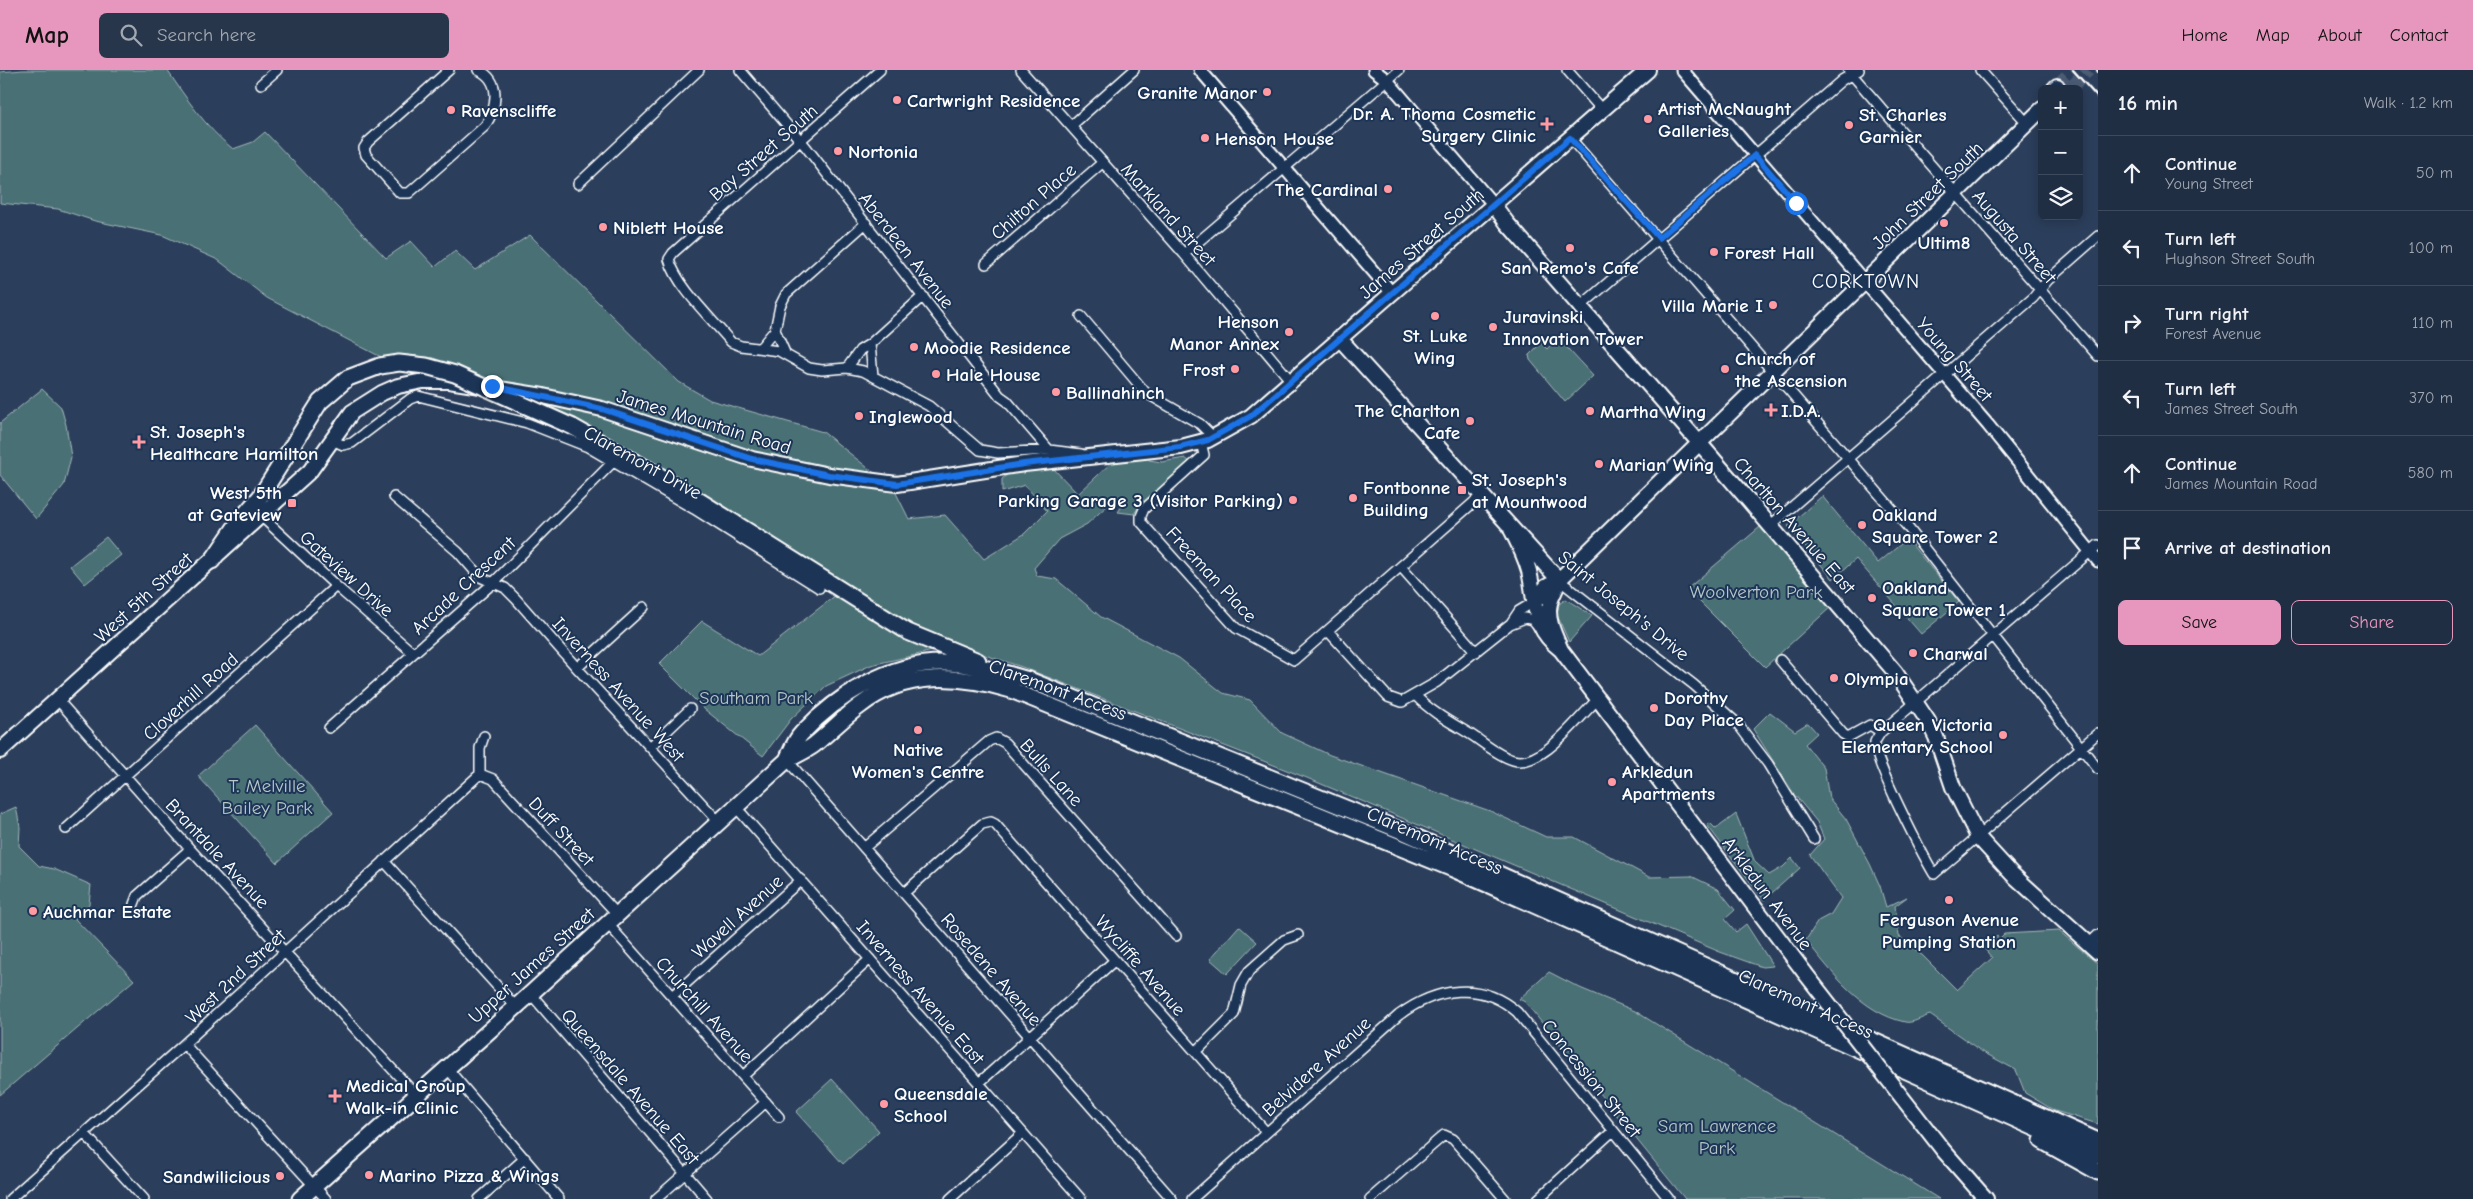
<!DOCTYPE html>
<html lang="en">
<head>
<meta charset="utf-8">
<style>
  body { margin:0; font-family:"Comic Neue",sans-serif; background:#28364b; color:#f1f3f6 }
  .controls { position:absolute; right:15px; top:15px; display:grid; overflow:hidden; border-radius:8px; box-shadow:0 2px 12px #0003 }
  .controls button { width:45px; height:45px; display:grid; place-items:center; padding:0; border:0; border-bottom:1px solid #3d4a5d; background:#202e44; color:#f1f3f6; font:25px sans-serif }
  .stop { position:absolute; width:15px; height:15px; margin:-11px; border:4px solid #1a73e8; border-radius:50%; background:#fff }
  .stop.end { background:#1a73e8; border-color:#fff; box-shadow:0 1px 5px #0008 }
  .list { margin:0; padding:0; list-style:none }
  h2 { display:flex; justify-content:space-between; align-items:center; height:65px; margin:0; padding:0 20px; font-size:21px }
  h2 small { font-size:16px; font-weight:400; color:#a2a8b2 }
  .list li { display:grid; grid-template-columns:32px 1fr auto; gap:15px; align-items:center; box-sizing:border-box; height:75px; padding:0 20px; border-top:1px solid #3d4a5d }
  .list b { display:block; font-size:19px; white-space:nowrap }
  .list p { margin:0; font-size:16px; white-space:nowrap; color:#a2a8b2 }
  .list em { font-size:16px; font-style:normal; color:#a2a8b2 }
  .actions { display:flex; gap:10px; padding:15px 20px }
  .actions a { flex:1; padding:11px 0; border:1px solid #e797bd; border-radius:8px; text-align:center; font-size:18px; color:#e797bd }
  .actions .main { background:#e797bd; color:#111 }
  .icon { flex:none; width:28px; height:28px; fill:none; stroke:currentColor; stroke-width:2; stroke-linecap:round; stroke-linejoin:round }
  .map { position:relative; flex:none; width:2098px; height:1129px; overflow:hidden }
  header { display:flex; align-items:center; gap:30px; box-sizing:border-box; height:70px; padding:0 25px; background:#e797bd; color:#111 }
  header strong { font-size:24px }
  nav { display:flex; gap:28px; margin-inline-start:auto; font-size:18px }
  .search { width:350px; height:45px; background:#28364b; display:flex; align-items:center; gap:12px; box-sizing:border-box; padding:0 18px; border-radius:8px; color:#a2a8b2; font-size:19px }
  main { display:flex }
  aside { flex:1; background:#202e44 }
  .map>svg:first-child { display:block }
</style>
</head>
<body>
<header>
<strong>Map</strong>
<div class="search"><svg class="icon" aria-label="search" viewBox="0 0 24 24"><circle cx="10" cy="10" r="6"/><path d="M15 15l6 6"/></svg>Search here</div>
<nav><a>Home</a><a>Map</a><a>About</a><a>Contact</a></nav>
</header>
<main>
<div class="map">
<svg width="2098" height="1129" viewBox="0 0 2098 1129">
  <rect width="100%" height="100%" fill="#2b3e5b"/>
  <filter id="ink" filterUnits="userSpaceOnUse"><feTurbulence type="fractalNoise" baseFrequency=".02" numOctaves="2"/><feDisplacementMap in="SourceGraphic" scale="10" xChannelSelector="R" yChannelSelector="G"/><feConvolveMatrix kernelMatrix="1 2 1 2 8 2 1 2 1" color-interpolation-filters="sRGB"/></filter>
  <g filter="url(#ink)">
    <path fill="#487074" stroke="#a4b8ba" d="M23,0H167C187,29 205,57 233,79L253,72L265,62L386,188L411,171L435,197L455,181L475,200L530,165L679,312L710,330L823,362L878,406L765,385L601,332L490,311L433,288L403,285L381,287L267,228L218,190L162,165L95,151L58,139L0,133V2Z
      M1558,268L1593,306L1565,332L1530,290L1529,285L1541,273L1547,279Z
      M42,319L61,337L66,355L71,387L64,415L36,449L0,405V353Z
      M530,327L894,419L909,449L945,445L984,489L1024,464L1047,441L1025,415L1002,422V409L1009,403L1051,396L1078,424L1114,390L1148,386L1149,390L1162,392L1185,388L1190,392L1140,435L1134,444L1118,442L1124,433L1118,426L1087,454L1059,469L1034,498L1037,506L1056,509L1101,547L1179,588L1223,623L1250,630L1282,663L1330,685L1490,741L1546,767H1574L1649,807L1691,806L1718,819L1735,840L1725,849L1736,862L1746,854L1773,896L1762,897L1720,882L1307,708L1022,597L945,572L897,549L629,378Z
      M1822,426L1878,493L1907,469L1959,532L1921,564L1856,489L1833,509L1788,456Z
      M1760,457L1832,536L1765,597L1687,519Z
      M106,467L121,485L85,514L70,496Z
      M836,525L886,557L933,581L871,595L826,616L791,649L763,686L704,639L659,594L702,551L758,586Z
      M1566,529L1592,546L1569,572L1557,545L1559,534Z
      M1770,642L1795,661L1808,653L1817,663L1805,674L1824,698L1829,728L1846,749L1870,794L1880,816L1886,837L1907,827L1895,836L1899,866L1923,886L1957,920L1992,888L1984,878L1997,866L1999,869L2004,864L2059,861L2098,894V1054L2055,1041L2025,1023L2016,1000L1981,981L1930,945C1923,947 1912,954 1905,952C1862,943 1831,902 1806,870L1818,851L1831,844L1841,828L1810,785L1824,769L1817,752L1794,724L1753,659Z
      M255,655L333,742L277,793L198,706Z
      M16,737L20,757L19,776L39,796L54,799L91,815L89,834L75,849L134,910L0,1025V744Z
      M1736,744L1755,792L1769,805L1783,797L1792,788L1800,798L1764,830L1707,755L1710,753L1716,759Z
      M1239,856L1257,872L1227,904L1210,889Z
      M1549,902L1580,918L1635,941L1939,1129H1685L1525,932L1519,929Z
      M832,1009L879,1061L843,1094L796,1042Z"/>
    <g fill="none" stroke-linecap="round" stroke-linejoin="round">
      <path stroke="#4b5b74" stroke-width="14" stroke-dasharray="14 7" stroke-linecap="butt" d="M2057,16L2073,0
        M2069,19L2088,0"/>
      <g stroke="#fff" stroke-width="12">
        <path id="minor" d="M449,0L368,72L364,78L366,85L400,123H409L485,56C497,38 502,10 478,0
          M740,0L806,77L1000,326L1007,331L1049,380
          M880,0L673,183L669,189C677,217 712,249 731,272L741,276L779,281L809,298L822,300L847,298L863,301L929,336L980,380L998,383L1049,380L1081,384
          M1021,0L1184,184L1291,311
          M1567,0L1602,40
          M1848,0L2098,286
          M1980,0L2027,53
          M261,14L277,0
          M1071,56L1134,0
          M1570,68L1906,455L2098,699
          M578,114L699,0
          M1184,184L1399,0
          M986,194L1102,93
          M1581,236L1842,10L1859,0
          M1081,246L1146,323L1200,354L1213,367
          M775,260L786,285
          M870,274L873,306
          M760,278L775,260L780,236L786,224L866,153
          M847,298L860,280L870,274L923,226
          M332,370L343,375L352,373L410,329L418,326L527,353L588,377L694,439L819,518
          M1201,372L1204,385L1144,439L1141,446V452L1236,558L1294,590L1481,426
          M394,427L458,482L480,507L505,518L516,529L577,598L719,752
          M261,446L336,516L413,583
          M1771,455L2033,228L2048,210L2098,166
          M2098,475L1881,662C1879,665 1876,669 1875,672C1871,686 1924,787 1934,804L2098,663
          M1402,498L1476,582
          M1559,510L1694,615L1737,653L1768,694L1814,769
          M1511,553L1519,541L1534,532
          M1328,561L1388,627L1402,632L1437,612L1510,554L1525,548L1533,550L1539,557
          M1780,590L1843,664L1848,667L1870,655L1881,662
          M577,598L644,537
          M1416,626C1432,643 1454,654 1473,666C1485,674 1499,686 1513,690C1541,699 1578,648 1597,630
          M57,629L190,779L416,1025
          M329,658L492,514L614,391
          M650,677L690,639
          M787,690L1172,1129
          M480,704L493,709L617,844
          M480,704V678L484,666
          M735,736L1081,1129
          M66,759L336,516
          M864,778L989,671L996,668L1005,673L1176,866
          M384,791L516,937
          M904,823L982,754L991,752L995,754L1266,1062
          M134,834L137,826L190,779
          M607,853L779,1047
          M2089,874L2098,865
          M531,924L707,1129
          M672,926L801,810
          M184,974L326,1129
          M1196,982L1234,944L1241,915L1249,901L1284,870L1298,865
          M447,998L559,1129
          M743,1006L870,889
          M979,1013L1115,890
          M84,1063L144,1129
          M10,1129L184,974L480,704
          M479,1129L525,1088
          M656,1129L766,1032
          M950,1129L1023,1063
          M1192,1129L1399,945C1436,918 1481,910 1517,942L1669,1129
          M1370,1129L1444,1065L1453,1069L1505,1129
          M1538,1129L1613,1061"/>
      </g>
      <g stroke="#fff" stroke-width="15">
        <path id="tertiary" d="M1200,0L1392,223
          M1374,0L1387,10L1493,134
          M1682,0L1988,355L2098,491"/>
      </g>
      <g stroke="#fff" stroke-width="18">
        <path id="secondary" d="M2054,19L2057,16
          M1493,134L1507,153L1709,384L1895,602L1928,651L1936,667L1953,717L1978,767L2012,804L2098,882
          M1339,268L1559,510
          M1511,459C1518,473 1525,486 1529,501C1537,535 1531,557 1561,580L1805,903
          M1534,532L1546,517L1559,510
          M1561,580C1555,566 1546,549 1550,533C1552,525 1557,518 1559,510L2042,39
          M0,681L310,401L352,342L382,323L398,316L423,311H449L543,326L602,339L752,389L829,405L897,414L1024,394L1181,377L1208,370L1251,346L1648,0
          M1943,1080L1986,1129"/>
      </g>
      <g stroke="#fff" stroke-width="19">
        <path id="primary" d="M573,357L660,406L908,562L978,591
          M212,491L240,450L260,427L320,332L348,308L380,296
          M787,690C791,681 795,670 802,663C838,625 889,593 942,593C972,593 1000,602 1029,610L1402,761L2098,1071
          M2042,1071L2098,1102
          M300,1129L516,937L787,690C796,685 806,681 814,675C830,662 844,647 861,635C906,600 960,605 1011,620L1453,799L2098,1086"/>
      </g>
      <use href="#minor" stroke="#1d3557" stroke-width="9"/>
      <use href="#tertiary" stroke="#1d3557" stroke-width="11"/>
      <use href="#secondary" stroke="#1d3557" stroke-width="14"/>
      <use href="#primary" stroke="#1d3557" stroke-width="15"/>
      <path stroke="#fff" stroke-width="2.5" d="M2073,0L2098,28
        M2097,0L2098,2"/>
      <g stroke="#fff" stroke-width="18" stroke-linecap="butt">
        <path id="secondary-bridge" d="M1805,903L1943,1080"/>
      </g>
      <g stroke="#fff" stroke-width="19" stroke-linecap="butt">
        <path id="primary-bridge" d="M380,296L399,293L426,296L455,304L573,357"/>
      </g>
      <use href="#secondary-bridge" stroke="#1d3557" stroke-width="14"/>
      <use href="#primary-bridge" stroke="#1d3557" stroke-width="15"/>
    </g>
  </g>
  <g fill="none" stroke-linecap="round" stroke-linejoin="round" filter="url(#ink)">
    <path stroke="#1a73e8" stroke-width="6" d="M492,316L602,339L752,389L829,405L897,414L1024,394L1180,377L1208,370L1251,346L1570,68L1659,168L1755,85L1796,133"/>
  </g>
  <g fill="#ff9aa2" stroke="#1d3557" stroke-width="2">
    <circle cx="1267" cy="22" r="5"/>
    <circle cx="897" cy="30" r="5"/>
    <circle cx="451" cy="40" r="5"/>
    <circle cx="1648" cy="49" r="5"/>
    <path d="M1544.5 46.5h5v5h5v5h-5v5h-5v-5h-5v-5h5z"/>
    <circle cx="1849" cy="55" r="5"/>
    <circle cx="1205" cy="68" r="5"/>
    <circle cx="838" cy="81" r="5"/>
    <circle cx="1388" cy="119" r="5"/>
    <circle cx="1944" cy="153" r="5"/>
    <circle cx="603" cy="157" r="5"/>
    <circle cx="1570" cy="178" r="5"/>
    <circle cx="1714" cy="182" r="5"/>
    <circle cx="1773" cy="235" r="5"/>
    <circle cx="1435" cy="246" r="5"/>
    <circle cx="1493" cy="257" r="5"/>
    <circle cx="1289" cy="262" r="5"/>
    <circle cx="914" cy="277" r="5"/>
    <circle cx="1235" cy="299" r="5"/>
    <circle cx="1725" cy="299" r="5"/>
    <circle cx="936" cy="304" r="5"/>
    <circle cx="1056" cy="322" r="5"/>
    <path d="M1768.5 332.5h5v5h5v5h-5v5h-5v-5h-5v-5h5z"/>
    <circle cx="1590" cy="341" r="5"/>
    <circle cx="859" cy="346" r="5"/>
    <circle cx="1470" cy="351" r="5"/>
    <path d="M136.5 364.5h5v5h5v5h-5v5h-5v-5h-5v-5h5z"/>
    <circle cx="1599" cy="394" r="5"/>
    <rect x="1457" y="415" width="10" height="10" rx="2.5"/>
    <circle cx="1353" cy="428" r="5"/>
    <circle cx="1293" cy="430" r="5"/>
    <rect x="287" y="428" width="10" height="10" rx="2.5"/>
    <circle cx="1862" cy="455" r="5"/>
    <circle cx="1872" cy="528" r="5"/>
    <circle cx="1913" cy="583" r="5"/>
    <circle cx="1834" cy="608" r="5"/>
    <circle cx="1654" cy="638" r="5"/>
    <circle cx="918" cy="660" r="5"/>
    <circle cx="2003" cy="665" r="5"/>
    <circle cx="1612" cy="712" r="5"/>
    <circle cx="1949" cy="830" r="5"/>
    <circle cx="33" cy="841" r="5"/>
    <path d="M332.5 1018.5h5v5h5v5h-5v5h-5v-5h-5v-5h5z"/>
    <circle cx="884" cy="1034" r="5"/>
    <circle cx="369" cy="1105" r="5"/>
    <circle cx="280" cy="1106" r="5"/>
  </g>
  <g text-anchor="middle" stroke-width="4" stroke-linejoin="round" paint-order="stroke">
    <g font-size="19" font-weight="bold" fill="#fff" stroke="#1d3557" text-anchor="start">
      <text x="1257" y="29" text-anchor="end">Granite Manor</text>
      <text x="907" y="37">Cartwright Residence</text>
      <text x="1658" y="45">Artist McNaught<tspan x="1658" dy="22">Galleries</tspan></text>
      <text x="461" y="47">Ravenscliffe</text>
      <text x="1536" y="50" text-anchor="end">Dr. A. Thoma Cosmetic<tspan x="1536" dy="22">Surgery Clinic</tspan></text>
      <text x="1859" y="51">St. Charles<tspan x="1859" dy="22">Garnier</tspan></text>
      <text x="1215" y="75">Henson House</text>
      <text x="848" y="88">Nortonia</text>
      <text x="1378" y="126" text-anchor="end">The Cardinal</text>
      <text x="613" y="164">Niblett House</text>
      <text x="1944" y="179" text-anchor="middle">Ultim8</text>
      <text x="1724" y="189">Forest Hall</text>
      <text x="1570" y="204" text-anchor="middle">San Remo's Cafe</text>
      <text x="1763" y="242" text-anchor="end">Villa Marie I</text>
      <text x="1503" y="253">Juravinski<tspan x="1503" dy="22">Innovation Tower</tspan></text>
      <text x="1279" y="258" text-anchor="end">Henson<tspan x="1279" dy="22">Manor Annex</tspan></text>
      <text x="1435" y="272" text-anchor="middle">St. Luke<tspan x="1435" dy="22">Wing</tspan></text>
      <text x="924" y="284">Moodie Residence</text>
      <text x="1735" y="295">Church of<tspan x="1735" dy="22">the Ascension</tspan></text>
      <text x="1225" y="306" text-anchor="end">Frost</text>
      <text x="946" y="311">Hale House</text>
      <text x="1066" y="329">Ballinahinch</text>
      <text x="1460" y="347" text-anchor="end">The Charlton<tspan x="1460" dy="22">Cafe</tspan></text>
      <text x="1781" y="347">I.D.A.</text>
      <text x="1600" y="348">Martha Wing</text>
      <text x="869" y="353">Inglewood</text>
      <text x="150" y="368">St. Joseph's<tspan x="150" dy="22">Healthcare Hamilton</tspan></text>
      <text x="1609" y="401">Marian Wing</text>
      <text x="1472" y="416">St. Joseph's<tspan x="1472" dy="22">at Mountwood</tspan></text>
      <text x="1363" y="424">Fontbonne<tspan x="1363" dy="22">Building</tspan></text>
      <text x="282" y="429" text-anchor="end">West 5th<tspan x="282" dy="22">at Gateview</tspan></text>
      <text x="1283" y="437" text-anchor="end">Parking Garage 3 (Visitor Parking)</text>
      <text x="1872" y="451">Oakland<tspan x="1872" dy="22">Square Tower 2</tspan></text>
      <text x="1882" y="524">Oakland<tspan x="1882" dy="22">Square Tower 1</tspan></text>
      <text x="1923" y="590">Charwal</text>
      <text x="1844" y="615">Olympia</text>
      <text x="1664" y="634">Dorothy<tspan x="1664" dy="22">Day Place</tspan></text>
      <text x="1993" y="661" text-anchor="end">Queen Victoria<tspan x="1993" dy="22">Elementary School</tspan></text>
      <text x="918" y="686" text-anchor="middle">Native<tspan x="918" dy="22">Women's Centre</tspan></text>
      <text x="1622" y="708">Arkledun<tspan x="1622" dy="22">Apartments</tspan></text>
      <text x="43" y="848">Auchmar Estate</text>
      <text x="1949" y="856" text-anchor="middle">Ferguson Avenue<tspan x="1949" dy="22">Pumping Station</tspan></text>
      <text x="346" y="1022">Medical Group<tspan x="346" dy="22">Walk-in Clinic</tspan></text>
      <text x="894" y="1030">Queensdale<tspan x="894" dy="22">School</tspan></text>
      <text x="379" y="1112">Marino Pizza &amp; Wings</text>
      <text x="270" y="1113" text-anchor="end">Sandwilicious</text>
    </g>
    <g font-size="19" fill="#fff" stroke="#1d3557">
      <text transform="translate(763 82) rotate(-41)" y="7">Bay Street South</text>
      <text transform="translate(1927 125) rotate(-44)" y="7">John Street South</text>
      <text transform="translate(1033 131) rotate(-41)" y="7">Chilton Place</text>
      <text transform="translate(1169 144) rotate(48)" y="7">Markland Street</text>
      <text transform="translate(2015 166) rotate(49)" y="7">Augusta Street</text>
      <text transform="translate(1421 173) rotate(-41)" y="7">James Street South</text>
      <text transform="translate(907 180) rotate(52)" y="7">Aberdeen Avenue</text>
      <text transform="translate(1955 289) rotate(49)" y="7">Young Street</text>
      <text transform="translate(704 351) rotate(17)" y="7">James Mountain Road</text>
      <text transform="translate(643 392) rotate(29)" y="7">Claremont Drive</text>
      <text transform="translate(1795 455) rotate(49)" y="7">Charlton Avenue East</text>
      <text transform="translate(347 503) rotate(42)" y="7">Gateview Drive</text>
      <text transform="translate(1212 504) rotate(47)" y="7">Freeman Place</text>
      <text transform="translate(463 515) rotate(-43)" y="7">Arcade Crescent</text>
      <text transform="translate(143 527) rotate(-42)" y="7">West 5th Street</text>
      <text transform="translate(1624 535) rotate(39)" y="7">Saint Joseph's Drive</text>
      <text transform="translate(619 619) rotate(48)" y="7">Inverness Avenue West</text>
      <text transform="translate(1058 619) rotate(20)" y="7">Claremont Access</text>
      <text transform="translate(190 626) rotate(-42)" y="7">Cloverhill Road</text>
      <text transform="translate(1052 702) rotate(48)" y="7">Bulls Lane</text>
      <text transform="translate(562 761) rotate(47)" y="7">Duff Street</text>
      <text transform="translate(1435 770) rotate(23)" y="7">Claremont Access</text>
      <text transform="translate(218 783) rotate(47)" y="7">Brantdale Avenue</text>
      <text transform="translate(1768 823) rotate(53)" y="7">Arkledun Avenue</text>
      <text transform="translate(737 846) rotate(-42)" y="7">Wavell Avenue</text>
      <text transform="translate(531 895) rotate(-42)" y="7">Upper James Street</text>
      <text transform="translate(1141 895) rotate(49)" y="7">Wycliffe Avenue</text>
      <text transform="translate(992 899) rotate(49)" y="7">Rosedene Avenue</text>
      <text transform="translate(235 906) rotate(-43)" y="7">West 2nd Street</text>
      <text transform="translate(921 922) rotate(49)" y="7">Inverness Avenue East</text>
      <text transform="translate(1806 933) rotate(24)" y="7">Claremont Access</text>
      <text transform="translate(705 939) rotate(48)" y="7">Churchill Avenue</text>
      <text transform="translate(1316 996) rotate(-42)" y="7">Belvidere Avenue</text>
      <text transform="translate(1592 1008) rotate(51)" y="7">Concession Street</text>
      <text transform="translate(631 1016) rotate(49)" y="7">Queensdale Avenue East</text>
    </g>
    <g font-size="19" fill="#b6c6c7" stroke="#1d3557">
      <text x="1756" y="528">Woolverton Park</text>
      <text x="756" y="634">Southam Park</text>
      <text x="267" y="722">T. Melville<tspan x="267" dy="22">Bailey Park</tspan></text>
      <text x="1717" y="1062">Sam Lawrence<tspan x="1717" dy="22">Park</tspan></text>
    </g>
    <g font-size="20" letter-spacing="1" fill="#fff" stroke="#1d3557">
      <text x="1866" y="218">CORKTOWN</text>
    </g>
  </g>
</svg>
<div class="controls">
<button>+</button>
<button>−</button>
<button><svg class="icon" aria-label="layers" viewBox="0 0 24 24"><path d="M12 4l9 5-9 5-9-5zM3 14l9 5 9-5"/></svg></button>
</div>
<div class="stop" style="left:1796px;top:133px"></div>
<div class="stop end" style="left:492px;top:316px"></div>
</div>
<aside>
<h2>16 min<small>Walk · 1.2 km</small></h2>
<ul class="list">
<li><svg class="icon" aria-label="ahead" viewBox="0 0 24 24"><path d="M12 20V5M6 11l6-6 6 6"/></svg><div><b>Continue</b><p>Young Street</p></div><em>50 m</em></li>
<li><svg class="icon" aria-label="left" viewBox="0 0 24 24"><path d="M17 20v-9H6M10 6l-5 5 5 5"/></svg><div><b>Turn left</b><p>Hughson Street South</p></div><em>100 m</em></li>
<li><svg class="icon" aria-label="right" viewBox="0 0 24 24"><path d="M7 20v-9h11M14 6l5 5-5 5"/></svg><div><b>Turn right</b><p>Forest Avenue</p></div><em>110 m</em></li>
<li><svg class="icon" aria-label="left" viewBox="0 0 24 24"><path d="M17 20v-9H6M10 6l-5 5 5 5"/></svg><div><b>Turn left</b><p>James Street South</p></div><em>370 m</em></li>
<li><svg class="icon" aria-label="ahead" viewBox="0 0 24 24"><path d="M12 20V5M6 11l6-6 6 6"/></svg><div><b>Continue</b><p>James Mountain Road</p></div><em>580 m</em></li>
<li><svg class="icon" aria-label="arrive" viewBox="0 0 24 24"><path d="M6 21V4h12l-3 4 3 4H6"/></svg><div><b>Arrive at destination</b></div></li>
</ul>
<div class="actions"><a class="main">Save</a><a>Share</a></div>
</aside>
</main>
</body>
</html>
